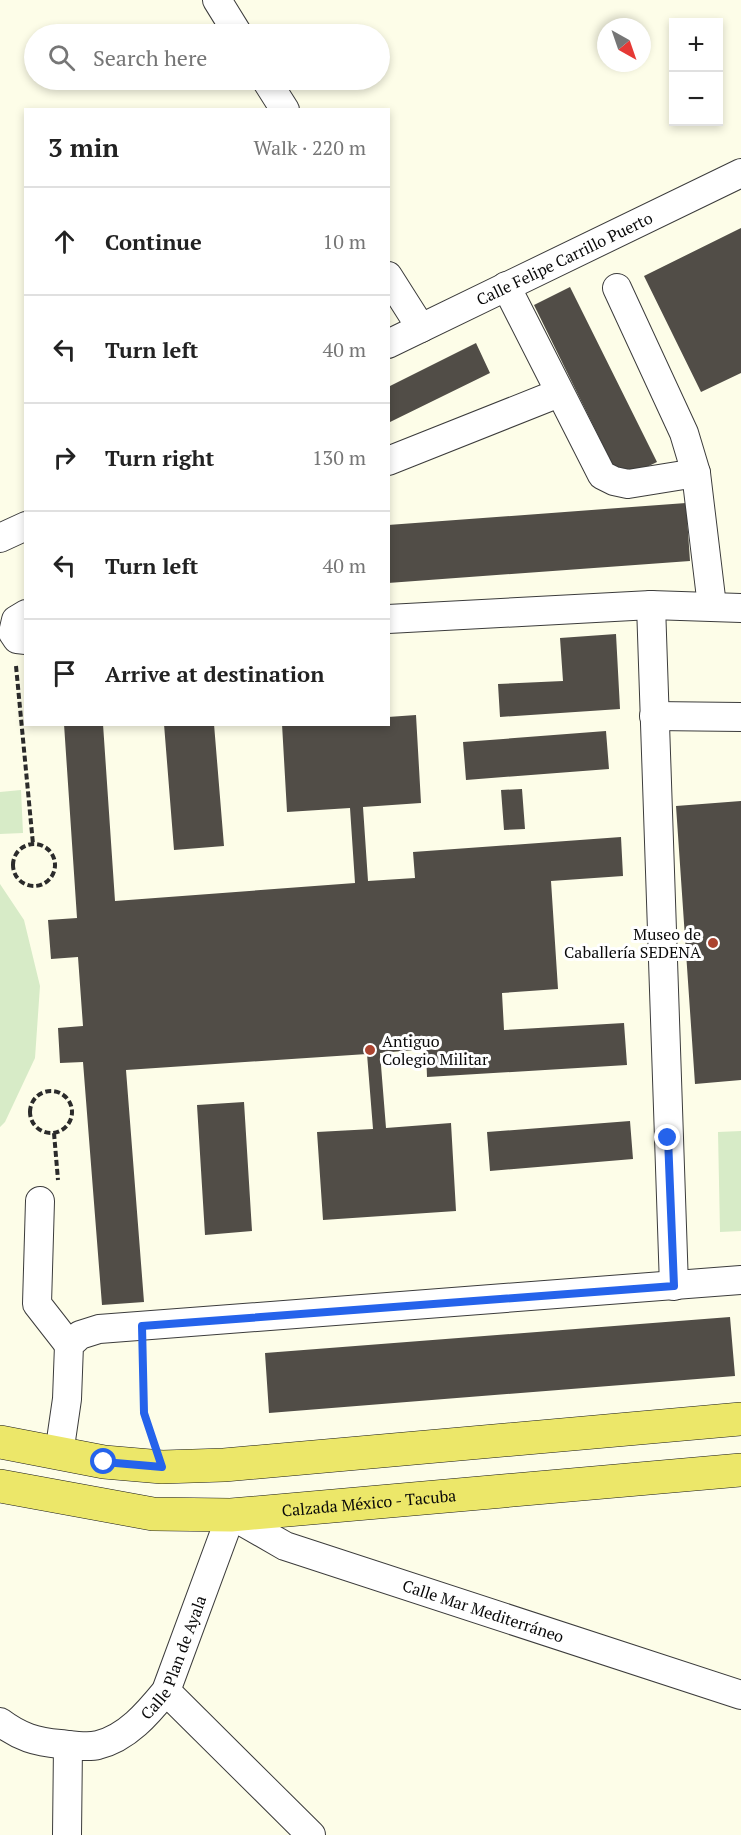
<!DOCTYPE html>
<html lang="en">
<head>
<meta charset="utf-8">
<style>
  body { margin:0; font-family:"PT Serif",serif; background:#f2f2f2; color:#222 }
  .controls { position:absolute; right:18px; top:18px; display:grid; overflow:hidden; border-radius:0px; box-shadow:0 3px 9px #0003 }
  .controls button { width:54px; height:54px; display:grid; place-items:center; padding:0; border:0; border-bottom:2px solid #e0e0e0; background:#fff; color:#222; font:30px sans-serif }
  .compass { position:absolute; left:597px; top:18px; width:54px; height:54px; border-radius:50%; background:#fff; box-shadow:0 3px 9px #0003; rotate:140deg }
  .stop { position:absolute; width:18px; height:18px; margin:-14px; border:4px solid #2563eb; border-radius:50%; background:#fff }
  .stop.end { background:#2563eb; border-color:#fff; box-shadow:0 2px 6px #0008 }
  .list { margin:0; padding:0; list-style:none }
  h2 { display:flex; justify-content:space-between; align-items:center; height:78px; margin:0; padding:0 24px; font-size:26px }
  h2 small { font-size:20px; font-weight:400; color:#767676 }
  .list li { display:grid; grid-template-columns:39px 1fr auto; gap:18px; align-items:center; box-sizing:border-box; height:108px; padding:0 24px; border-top:2px solid #e0e0e0 }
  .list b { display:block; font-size:22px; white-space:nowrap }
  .list em { font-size:20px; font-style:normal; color:#767676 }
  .icon { flex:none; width:33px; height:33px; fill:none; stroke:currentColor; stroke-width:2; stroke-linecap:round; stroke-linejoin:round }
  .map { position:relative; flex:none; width:741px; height:1835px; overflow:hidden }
  .search { position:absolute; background:#fff; box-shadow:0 3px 9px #0003; left:24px; top:24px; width:366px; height:66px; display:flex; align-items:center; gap:15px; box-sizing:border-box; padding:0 21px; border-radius:33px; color:#767676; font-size:22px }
  .panel { position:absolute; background:#fff; box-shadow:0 3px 9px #0003; left:24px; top:108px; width:366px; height:618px; border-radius:0px }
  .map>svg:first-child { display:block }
</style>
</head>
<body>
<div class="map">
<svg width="741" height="1835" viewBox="0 0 741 1835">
  <rect width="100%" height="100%" fill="#fdfde8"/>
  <path fill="#d7ebc7" d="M21,790L23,833L0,834V792Z
    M0,884L24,920L40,986L35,1058L5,1122L0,1127Z
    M741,1131V1231L720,1232L718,1132Z"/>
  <path fill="#514d47" d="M741,228V373L701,392L644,276Z
    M570,287L657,462L620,480L534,305Z
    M476,343L490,373L388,423V387Z
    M686,503L690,561L388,583V525Z
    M616,634L620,709L500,717L498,684L563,681L560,638Z
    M416,715L421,803L363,807L368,881L415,878L413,852L621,837L623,876L551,881L558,989L502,993L504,1030L624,1023L627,1065L427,1077L426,1049L380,1053L386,1128L451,1123L456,1211L323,1220L317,1132L373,1129L367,1054L126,1070L144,1302L102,1305L83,1062L60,1063L58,1028L83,1026L78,957L51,959L48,920L77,918L64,724H103L115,901L355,883L350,808L287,812L282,724H388V717Z
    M164,724H214L224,846L174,850Z
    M606,731L609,769L466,780L463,742Z
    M522,789L525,829L504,830L501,790Z
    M741,801V1080L695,1084L676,806Z
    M244,1102L252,1231L205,1235L197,1105Z
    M630,1121L633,1159L490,1171L487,1132Z
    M730,1317L735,1376L269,1413L265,1353Z"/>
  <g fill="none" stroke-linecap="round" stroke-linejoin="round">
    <g stroke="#3c3c3c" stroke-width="30">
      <g id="minor">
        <path d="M217,0L238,34"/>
        <path d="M266,80L285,110"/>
        <path d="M388,276L421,328"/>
        <path d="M506,286L602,475L614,481L628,484L696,473"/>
        <path d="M617,288L684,433L696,473L712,606"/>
        <path id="s1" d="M388,344L741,173"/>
        <path d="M388,461L559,393"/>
        <path d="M0,538L26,526"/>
        <path d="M651,605L674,1286"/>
        <path d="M26,614L16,620L13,633L17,639L26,640"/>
        <path d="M388,619L651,605L741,608"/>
        <path d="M654,716L741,717"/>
        <path d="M40,1201L37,1304L69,1345"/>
        <path d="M59,1454L67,1399L69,1345L80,1335L99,1329L741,1280"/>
        <path d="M166,1691L311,1835"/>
        <path id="s2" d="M0,1722C20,1737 36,1742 60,1744C71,1745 87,1748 98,1745C127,1738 148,1713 166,1691L231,1515L285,1546L741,1695"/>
        <path d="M67,1835L68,1745"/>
      </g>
    </g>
    <g stroke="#1a1a1a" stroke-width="34">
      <g id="major">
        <path d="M0,1442L104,1462L162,1467L224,1465L741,1419"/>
        <path id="s3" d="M0,1486L153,1514L231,1515L741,1470"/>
      </g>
    </g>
    <path stroke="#2b2b2b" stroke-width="4" stroke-dasharray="6 3" stroke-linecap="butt" d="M16,666L33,844
      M13 865a21 21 0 1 1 42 0a21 21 0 1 1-42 0Z
      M30 1112a21 21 0 1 1 42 0a21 21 0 1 1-42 0Z
      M54,1133L58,1180
      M142,1354L144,1413L152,1438"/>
    <use href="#minor" stroke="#fff" stroke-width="28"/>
    <use href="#major" stroke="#ece769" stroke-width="33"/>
  </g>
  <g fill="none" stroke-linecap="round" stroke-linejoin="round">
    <path stroke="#2563eb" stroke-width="8" d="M104,1462L162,1467L144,1413L142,1326L674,1286L668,1138"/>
  </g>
  <g fill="#ab4430" stroke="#fff" stroke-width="2">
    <circle cx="713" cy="943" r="6"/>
    <circle cx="370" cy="1050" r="6"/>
  </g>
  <g text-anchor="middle" stroke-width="6" stroke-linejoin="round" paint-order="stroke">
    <g font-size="16" fill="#090909" stroke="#fff">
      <text dy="6" stroke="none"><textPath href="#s1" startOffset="196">Calle Felipe Carrillo Puerto</textPath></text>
      <text dy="6" stroke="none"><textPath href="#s3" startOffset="372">Calzada México - Tacuba</textPath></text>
      <text dy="6" stroke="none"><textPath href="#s2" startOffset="650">Calle Mar Mediterráneo</textPath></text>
      <text dy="6" stroke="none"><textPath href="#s2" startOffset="225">Calle Plan de Ayala</textPath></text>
    </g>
    <g font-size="16" fill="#090909" stroke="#fff" text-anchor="end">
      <text x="701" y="940">Museo de<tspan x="701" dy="18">Caballería SEDENA</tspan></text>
      <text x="382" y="1047" text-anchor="start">Antiguo<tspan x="382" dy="18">Colegio Militar</tspan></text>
    </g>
  </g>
</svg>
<div class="controls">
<button>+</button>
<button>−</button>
</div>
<svg class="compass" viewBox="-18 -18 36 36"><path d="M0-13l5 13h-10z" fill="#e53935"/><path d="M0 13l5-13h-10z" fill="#767676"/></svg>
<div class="stop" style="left:104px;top:1462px"></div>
<div class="stop end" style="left:668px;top:1138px"></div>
<div class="search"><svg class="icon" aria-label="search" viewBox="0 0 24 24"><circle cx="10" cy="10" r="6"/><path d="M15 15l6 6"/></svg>Search here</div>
<section class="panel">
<h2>3 min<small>Walk · 220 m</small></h2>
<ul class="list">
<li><svg class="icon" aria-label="ahead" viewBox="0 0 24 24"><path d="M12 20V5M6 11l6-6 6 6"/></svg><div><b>Continue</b></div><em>10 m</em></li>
<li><svg class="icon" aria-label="left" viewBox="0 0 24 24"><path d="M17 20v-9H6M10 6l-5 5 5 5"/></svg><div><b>Turn left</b></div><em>40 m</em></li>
<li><svg class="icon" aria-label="right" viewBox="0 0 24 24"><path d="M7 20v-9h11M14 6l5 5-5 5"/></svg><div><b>Turn right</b></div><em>130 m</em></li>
<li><svg class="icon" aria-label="left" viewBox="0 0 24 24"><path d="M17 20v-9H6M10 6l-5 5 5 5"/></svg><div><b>Turn left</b></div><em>40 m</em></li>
<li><svg class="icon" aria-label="arrive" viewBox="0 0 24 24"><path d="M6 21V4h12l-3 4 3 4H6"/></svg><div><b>Arrive at destination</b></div></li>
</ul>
</section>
</div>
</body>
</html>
